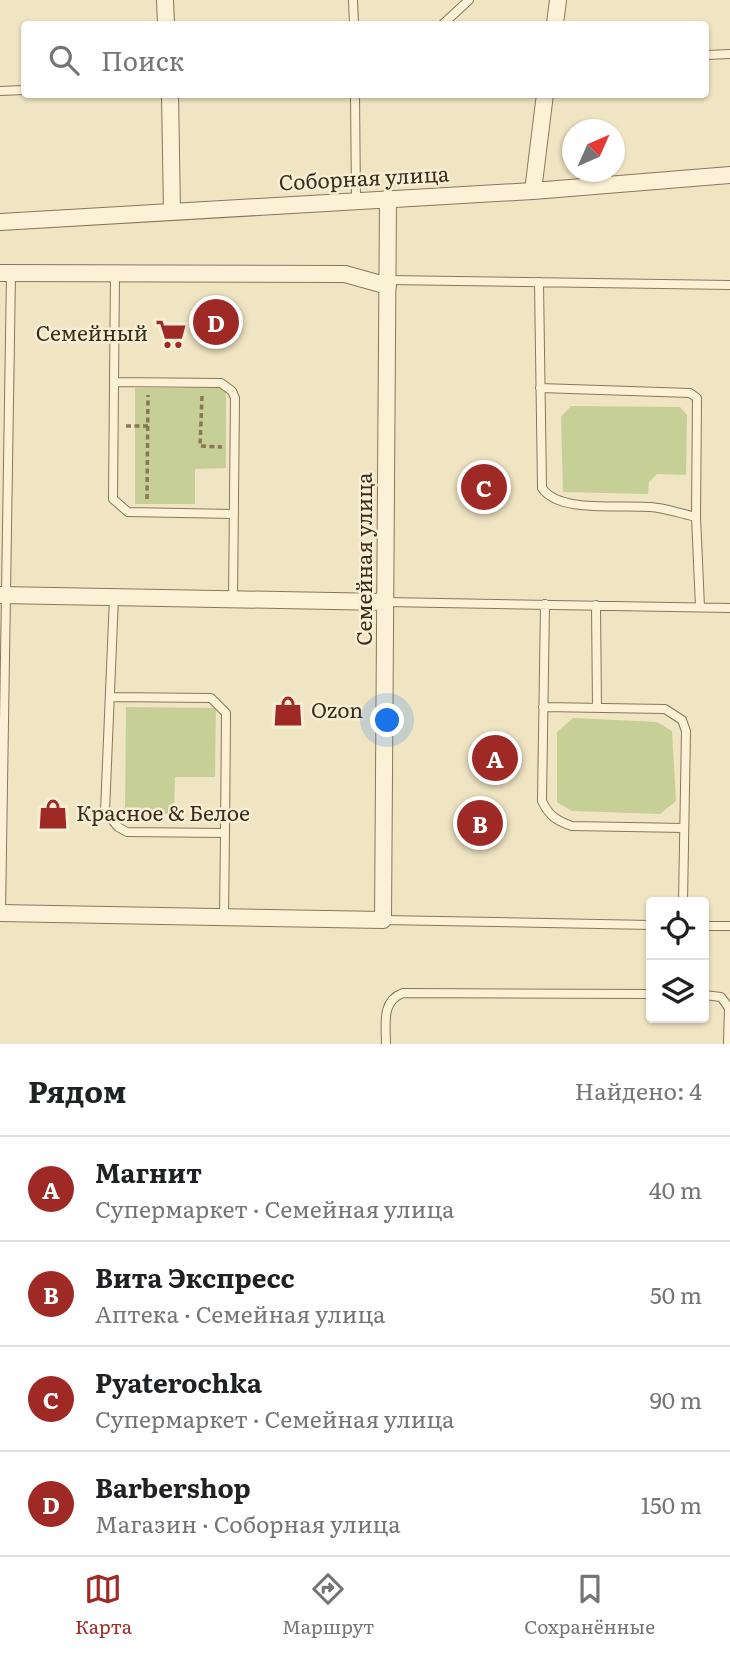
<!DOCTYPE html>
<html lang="ru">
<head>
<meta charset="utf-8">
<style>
  body { margin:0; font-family:Literata,serif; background:#f2f2f2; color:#202124 }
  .controls { position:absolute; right:21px; bottom:21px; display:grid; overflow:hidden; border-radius:7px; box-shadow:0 2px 5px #0004 }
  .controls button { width:63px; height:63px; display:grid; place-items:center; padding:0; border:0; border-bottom:2px solid #e0e0e0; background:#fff; color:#202124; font:35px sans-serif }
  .compass { position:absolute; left:562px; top:119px; width:63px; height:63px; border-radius:50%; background:#fff; box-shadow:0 2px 5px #0004; rotate:45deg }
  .you { position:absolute; left:388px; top:721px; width:24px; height:24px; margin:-18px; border:5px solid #fff; border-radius:50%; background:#1a73e8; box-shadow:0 0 0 10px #1a73e833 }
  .badge { display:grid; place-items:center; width:46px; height:46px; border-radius:50%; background:#9e2925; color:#fff; font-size:23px; font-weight:700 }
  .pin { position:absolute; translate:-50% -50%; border:4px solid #fff; box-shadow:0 2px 7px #0006 }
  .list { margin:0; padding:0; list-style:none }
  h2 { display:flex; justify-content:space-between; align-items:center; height:91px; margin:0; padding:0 28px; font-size:30px }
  h2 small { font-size:23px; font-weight:400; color:#757577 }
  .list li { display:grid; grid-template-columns:46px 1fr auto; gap:21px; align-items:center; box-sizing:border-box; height:105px; padding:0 28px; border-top:2px solid #e0e0e0 }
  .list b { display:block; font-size:26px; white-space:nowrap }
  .list p { margin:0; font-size:23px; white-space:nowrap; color:#757577 }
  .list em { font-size:23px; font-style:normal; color:#757577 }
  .icon { flex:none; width:38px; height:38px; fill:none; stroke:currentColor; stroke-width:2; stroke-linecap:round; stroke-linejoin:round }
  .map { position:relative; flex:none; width:730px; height:1044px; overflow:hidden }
  .search { position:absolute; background:#fff; box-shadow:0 2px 5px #0004; left:21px; right:21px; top:21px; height:77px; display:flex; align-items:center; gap:18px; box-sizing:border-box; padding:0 24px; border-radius:7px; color:#757577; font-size:26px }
  .sheet { height:511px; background:#fff }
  nav { display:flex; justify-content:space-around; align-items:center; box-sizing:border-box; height:98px; border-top:2px solid #e0e0e0; background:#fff; font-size:19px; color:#757577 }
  nav a { display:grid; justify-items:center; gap:4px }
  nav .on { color:#9e2925 }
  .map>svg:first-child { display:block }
</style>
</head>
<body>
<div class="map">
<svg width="730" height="1044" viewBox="0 0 730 1044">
  <rect width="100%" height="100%" fill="#f0e5c3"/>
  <path fill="#c6cf96" d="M135,388H226V468L195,469V504H135Z
    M571,406L680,407L687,415L686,475L657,474L649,482L648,494L563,492L561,417Z
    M126,707L216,708L215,777H175L174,814H125Z
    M573,718L657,722L672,731L676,801L660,814L572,811L557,802V732Z"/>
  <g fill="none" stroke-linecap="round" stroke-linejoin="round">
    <g stroke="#8c7658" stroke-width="10">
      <path id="service" d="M353,0L354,24
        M443,24L469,0
        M706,55L730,54
        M0,91L24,90
        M355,94L356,200
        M115,274L114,382L221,383L232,391L235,398L233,599
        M388,280L730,285
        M539,282L542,488C560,515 628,503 658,508C671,510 683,514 696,517
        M114,382L113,499L128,512L234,514
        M540,388L690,393L697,398L696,517L700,607
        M114,597L105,811L118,827L127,832L225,833L224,917
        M385,602L730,608
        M545,604L542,801C549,816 557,821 572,826L684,828
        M596,605L597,708
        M110,697L211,698L226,713L225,833
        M543,707L665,709L682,720L686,731L683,902
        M1,913L11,273
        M383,920L651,925
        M704,926H730
        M704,995L721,997L729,1008L728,1044
        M386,1044C386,1024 381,1001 403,993L651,994"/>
    </g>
    <g stroke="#8c7658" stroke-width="18">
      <path id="minor" d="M165,0L166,24
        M555,24L558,0
        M170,94L172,212
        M533,191L545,94
        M0,222L533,191L730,175
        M0,273L345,274L388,286
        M0,595L385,602
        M0,913L383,920L388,198"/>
    </g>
    <path stroke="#8c7658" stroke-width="3.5" stroke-dasharray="5 3.5" stroke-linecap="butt" d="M202,396L200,446L222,447
      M126,426H148
      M147,499L148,395"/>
    <use href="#service" stroke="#fbf1d6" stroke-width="8"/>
    <use href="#minor" stroke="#fbf1d6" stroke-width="16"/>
  </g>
  <defs>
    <g id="supermarket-bare" transform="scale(2.415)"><path d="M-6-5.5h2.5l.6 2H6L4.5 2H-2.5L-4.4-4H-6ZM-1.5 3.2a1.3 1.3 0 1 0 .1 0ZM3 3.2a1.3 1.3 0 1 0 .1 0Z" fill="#9e2925" stroke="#f7eed3" stroke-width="2.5" paint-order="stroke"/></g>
    <g id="shop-bare" transform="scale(2.415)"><path d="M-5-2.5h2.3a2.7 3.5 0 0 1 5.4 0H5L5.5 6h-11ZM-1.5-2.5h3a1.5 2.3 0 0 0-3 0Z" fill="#9e2925" stroke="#f7eed3" stroke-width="2.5" paint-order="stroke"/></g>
  </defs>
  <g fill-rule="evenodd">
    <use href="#supermarket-bare" x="171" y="334"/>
    <use href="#shop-bare" x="288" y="711"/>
    <use href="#shop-bare" x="53" y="814"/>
  </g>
  <g text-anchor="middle" stroke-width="5" stroke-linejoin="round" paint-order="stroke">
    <g font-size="21" fill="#3b2d1d" stroke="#f7eed3">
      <text transform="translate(364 179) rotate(-3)" y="7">Соборная улица</text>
      <text transform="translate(365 559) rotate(-90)" y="7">Семейная улица</text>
    </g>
    <g font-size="21" fill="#3b2d1d" stroke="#f7eed3" text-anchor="start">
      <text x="148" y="341" text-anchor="end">Семейный</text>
      <text x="311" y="718">Ozon</text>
      <text x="76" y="821">Красное &amp; Белое</text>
    </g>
  </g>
</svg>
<div class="controls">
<button><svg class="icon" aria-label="locate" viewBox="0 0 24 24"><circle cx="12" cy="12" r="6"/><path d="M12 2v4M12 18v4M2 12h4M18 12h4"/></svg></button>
<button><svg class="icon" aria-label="layers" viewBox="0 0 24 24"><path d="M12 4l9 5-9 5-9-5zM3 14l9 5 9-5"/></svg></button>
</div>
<svg class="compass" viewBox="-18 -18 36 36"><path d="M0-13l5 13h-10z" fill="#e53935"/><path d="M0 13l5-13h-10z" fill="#757577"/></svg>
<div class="you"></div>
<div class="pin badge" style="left:495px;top:758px">A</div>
<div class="pin badge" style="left:480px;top:823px">B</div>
<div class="pin badge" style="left:484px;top:487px">C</div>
<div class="pin badge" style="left:216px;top:322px">D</div>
<div class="search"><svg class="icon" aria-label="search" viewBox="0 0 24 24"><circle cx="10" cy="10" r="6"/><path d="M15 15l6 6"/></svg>Поиск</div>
</div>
<section class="sheet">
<h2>Рядом<small>Найдено: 4</small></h2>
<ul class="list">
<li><span class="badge">A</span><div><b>Магнит</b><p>Супермаркет · Семейная улица</p></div><em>40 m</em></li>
<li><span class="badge">B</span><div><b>Вита Экспресс</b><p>Аптека · Семейная улица</p></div><em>50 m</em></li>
<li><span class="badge">C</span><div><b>Pyaterochka</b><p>Супермаркет · Семейная улица</p></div><em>90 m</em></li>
<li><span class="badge">D</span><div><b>Barbershop</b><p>Магазин · Соборная улица</p></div><em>150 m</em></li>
</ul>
</section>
<nav>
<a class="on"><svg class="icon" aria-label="map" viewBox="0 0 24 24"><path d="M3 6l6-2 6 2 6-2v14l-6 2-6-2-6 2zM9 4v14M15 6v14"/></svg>Карта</a>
<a><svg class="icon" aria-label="directions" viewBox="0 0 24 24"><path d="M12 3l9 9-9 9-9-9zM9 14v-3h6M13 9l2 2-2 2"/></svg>Маршрут</a>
<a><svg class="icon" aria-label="saved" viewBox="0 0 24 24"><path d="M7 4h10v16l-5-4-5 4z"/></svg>Сохранённые</a>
</nav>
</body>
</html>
